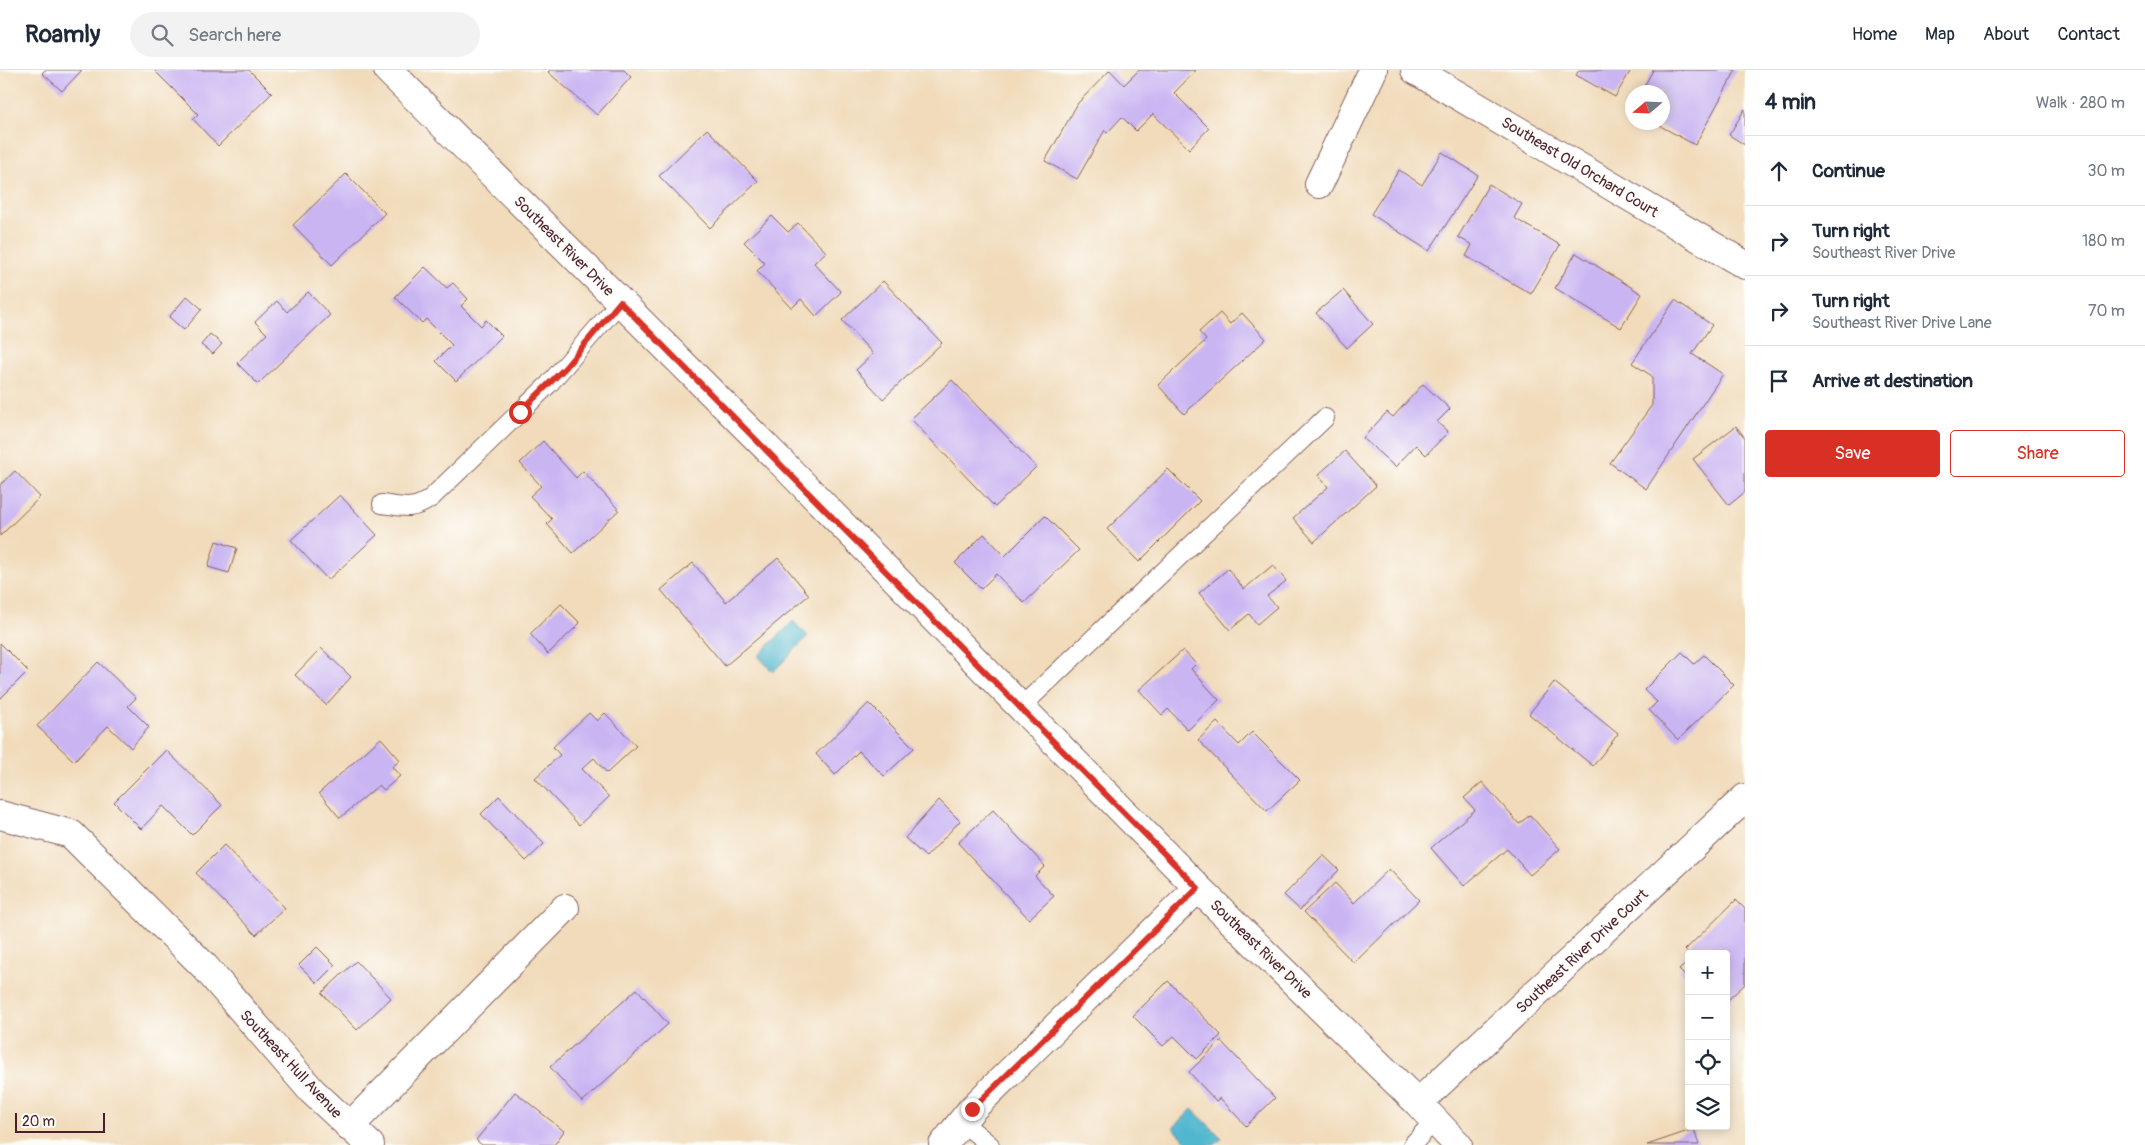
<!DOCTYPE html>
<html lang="en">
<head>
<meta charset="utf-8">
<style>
  body { margin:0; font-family:Pangolin,sans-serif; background:#f2f2f3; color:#1f2937 }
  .controls { position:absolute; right:15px; bottom:15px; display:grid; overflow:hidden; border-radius:5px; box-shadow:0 2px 12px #0003 }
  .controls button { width:45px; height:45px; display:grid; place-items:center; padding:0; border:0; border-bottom:1px solid #e0e1e3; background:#fff; color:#1f2937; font:25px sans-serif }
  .compass { position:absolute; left:1625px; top:15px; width:45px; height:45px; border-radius:50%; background:#fff; box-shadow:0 2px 12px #0003; rotate:251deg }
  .scale { position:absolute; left:15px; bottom:12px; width:90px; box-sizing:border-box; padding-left:5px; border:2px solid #4a1f2b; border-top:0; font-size:14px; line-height:18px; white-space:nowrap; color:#4a1f2b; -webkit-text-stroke:4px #fdfcf7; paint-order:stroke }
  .stop { position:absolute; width:15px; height:15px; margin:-11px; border:4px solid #d93025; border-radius:50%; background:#fff }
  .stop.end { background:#d93025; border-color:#fff; box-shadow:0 1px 5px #0008 }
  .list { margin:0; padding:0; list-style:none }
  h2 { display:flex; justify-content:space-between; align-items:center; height:65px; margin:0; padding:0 20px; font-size:21px }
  h2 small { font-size:16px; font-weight:400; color:#747a83 }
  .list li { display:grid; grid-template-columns:32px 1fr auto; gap:15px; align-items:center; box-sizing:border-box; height:70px; padding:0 20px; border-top:1px solid #e0e1e3 }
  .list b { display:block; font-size:19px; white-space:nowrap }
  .list p { margin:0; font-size:16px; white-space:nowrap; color:#747a83 }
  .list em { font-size:16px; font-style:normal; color:#747a83 }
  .actions { display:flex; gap:10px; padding:15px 20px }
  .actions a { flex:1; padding:11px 0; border:1px solid #d93025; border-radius:5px; text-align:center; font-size:18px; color:#d93025 }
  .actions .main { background:#d93025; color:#fff }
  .icon { flex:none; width:28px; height:28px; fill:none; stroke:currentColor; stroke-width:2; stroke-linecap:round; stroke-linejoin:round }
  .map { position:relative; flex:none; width:1745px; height:1075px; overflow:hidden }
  header { display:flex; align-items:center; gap:30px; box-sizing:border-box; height:70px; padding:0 25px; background:#fff; border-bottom:1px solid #e0e1e3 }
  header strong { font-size:24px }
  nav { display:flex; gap:28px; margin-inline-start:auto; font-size:18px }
  .search { width:350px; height:45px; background:#f2f2f3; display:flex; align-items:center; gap:12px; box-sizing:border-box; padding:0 18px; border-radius:28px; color:#747a83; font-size:19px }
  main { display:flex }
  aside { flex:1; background:#fff }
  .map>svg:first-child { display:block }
</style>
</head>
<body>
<header>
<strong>Roamly</strong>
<div class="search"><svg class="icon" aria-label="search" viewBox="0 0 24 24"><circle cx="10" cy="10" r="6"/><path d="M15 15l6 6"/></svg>Search here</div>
<nav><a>Home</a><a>Map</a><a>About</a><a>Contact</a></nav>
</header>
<main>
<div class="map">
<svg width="1745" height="1075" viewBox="0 0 1745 1075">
  <rect width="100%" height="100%" fill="#fdfcf7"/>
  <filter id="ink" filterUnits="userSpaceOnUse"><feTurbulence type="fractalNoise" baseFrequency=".02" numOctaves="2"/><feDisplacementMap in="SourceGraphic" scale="10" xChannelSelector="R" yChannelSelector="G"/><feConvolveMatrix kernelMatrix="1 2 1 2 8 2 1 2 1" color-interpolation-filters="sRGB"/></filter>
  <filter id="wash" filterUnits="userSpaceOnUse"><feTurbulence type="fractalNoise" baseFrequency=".0096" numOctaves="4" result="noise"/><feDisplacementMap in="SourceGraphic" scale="20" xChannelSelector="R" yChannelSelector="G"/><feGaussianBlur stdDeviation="1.12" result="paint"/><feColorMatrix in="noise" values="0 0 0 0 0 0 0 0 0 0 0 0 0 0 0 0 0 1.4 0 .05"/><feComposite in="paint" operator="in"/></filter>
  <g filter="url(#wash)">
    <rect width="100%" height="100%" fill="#f1dbbb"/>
    <path fill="#51b7cf" stroke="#4e6b7d" d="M793,551L808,566L773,602L758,586Z
      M1192,1039L1222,1068L1215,1075H1190L1173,1058Z"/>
    <g id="blocks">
      <path fill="#cab5f3" d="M45,0H82L62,21L42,3Z
        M154,0H249L272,23L218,76L193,49L198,44Z
        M550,0H624L631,7L597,45L548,2Z
        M1110,0L1124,15L1139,0H1196L1174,23L1209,58L1189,79L1153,44L1136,61L1122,47L1107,63L1105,60L1077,109L1045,91L1078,33Z
        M1579,0H1631L1615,27L1576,5Z
        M1653,0H1736L1695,75L1653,52H1662V22H1641Z
        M1745,39V75L1729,65Z
        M707,59L758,111L710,158L659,106Z
        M1442,82L1478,105L1429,181L1371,144L1399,100L1422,115Z
        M346,104L385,143L332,195L293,155Z
        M1489,114L1522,134L1514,148L1560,175L1531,224L1466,186L1472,175L1458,167Z
        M772,146L788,162L798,153L826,182L814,193L841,222L816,246L801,229L792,238L757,201L765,193L744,172Z
        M1576,183L1642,224L1621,258L1555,218Z
        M425,197L447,218L453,213L468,229L461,236L481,256L486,250L502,266L456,311L436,291L452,275L426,249L422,253L395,227Z
        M883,211L942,273L883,329L856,300L873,284L842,250Z
        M1343,220L1373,254L1347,278L1316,243Z
        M308,222L330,245L258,314L237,293L267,264L255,252L277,231L287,242Z
        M187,226L202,239L184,260L169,247Z
        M1675,230L1712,255L1692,284L1723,304L1646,419L1610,393L1652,335V306L1632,293Z
        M1220,243L1230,254L1242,243L1266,269L1184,344L1158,315L1206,270L1199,262Z
        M210,264L222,274L213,284L201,275Z
        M952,310L1036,397L995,437L911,349Z
        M1423,314L1450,339L1437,352L1448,362L1426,385L1416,375L1395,397L1363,368L1387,342L1393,347Z
        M1736,356L1745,368V422L1729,435L1693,389Z
        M543,371L576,408L583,401L619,440L573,483L547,454L552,449L530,426L541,416L520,393Z
        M1345,381L1376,416L1314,472L1293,448L1328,417L1318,405Z
        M1168,399L1200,431L1139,492L1107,459Z
        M15,401L40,427L0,466V415Z
        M340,425L377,465L328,510L291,470Z
        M1045,446L1079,480L1024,533L996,504L981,519L955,493L984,464L1005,486Z
        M216,471L237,478L229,503L208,497Z
        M778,488L809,525L725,596L661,520L693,493L726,532Z
        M1273,495L1286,511L1267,526L1277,537L1257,554L1249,544L1230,560L1199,523L1228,499L1244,519Z
        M561,534L580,553L548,584L530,564Z
        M0,573L28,601L0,629Z
        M321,578L351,607L326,635L295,605Z
        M1183,580L1196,594L1191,599L1219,630L1188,660L1168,639L1162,645L1139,620Z
        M1682,582L1694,594L1704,585L1734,615L1678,670L1649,640L1657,632L1644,620Z
        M98,592L136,628L128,636L149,657L131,678L108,656L74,691L37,656Z
        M1554,612L1618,664L1593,696L1529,644Z
        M869,633L914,678L884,706L859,681L835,705L816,684Z
        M589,643L597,651L605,643L636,676L607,703L594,688L582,699L609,727L579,755L535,708L560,685L553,677Z
        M1217,652L1239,675L1252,662L1300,710L1267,741L1198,670Z
        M381,668L400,690L392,697L400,706L384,720L379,715L340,748L319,723Z
        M166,680L222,735L192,765L163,736L141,759L114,732Z
        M1482,712L1519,754L1530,745L1560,779L1530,805L1507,779L1464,816L1431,778L1475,740L1464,728Z
        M499,726L544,774L526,791L481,744Z
        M939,730L960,751L926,787L905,768Z
        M993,740L1045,796L1035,806L1054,826L1029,849L958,773Z
        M224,775L285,838L256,865L196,803Z
        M1323,785L1339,800L1300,840L1284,825Z
        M1389,799L1419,830L1354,893L1304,842L1335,813L1354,833Z
        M1736,830L1745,839V914L1726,932V884H1689L1685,880Z
        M317,877L335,895L317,913L299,895Z
        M356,891L391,928L357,960L322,923Z
        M1689,891V910L1679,900Z
        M1168,911L1221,965L1197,989L1174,966L1163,976L1133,946Z
        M637,919L668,954L582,1032L550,997Z
        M1221,971L1275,1028L1246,1056L1220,1028L1216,1031L1189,1002Z
        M515,1022L564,1061L554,1075H482L476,1070Z
        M1694,1059L1699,1075H1647Z"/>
    </g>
  </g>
  <g filter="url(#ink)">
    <use href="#blocks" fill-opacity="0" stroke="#84615d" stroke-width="1"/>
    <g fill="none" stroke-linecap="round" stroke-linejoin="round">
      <g stroke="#84615d" stroke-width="20">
        <path id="lane" d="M382,434C403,437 413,441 431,428L549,314L620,232
          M1021,637L1325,348
          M962,1052L990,1075
          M1412,1075L1435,1050"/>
      </g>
      <g stroke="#84615d" stroke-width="30">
        <path id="street" d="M388,0L785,396L1198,818L1418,1033L1458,1075
          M1415,0L1745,195
          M1319,114L1373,0
          M0,745L71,764L205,897L312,1021L370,1075
          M1418,1033L1745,728
          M349,1057L565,838
          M943,1075L972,1039L1198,818"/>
      </g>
      <use href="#lane" stroke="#fff" stroke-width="18"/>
      <use href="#street" stroke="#fff" stroke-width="28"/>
    </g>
  </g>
  <g fill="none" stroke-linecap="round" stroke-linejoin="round" filter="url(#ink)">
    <path stroke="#d93025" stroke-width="6" d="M520,342L565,298L620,232L1198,818L972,1039"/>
  </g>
  <g text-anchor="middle" stroke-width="5" stroke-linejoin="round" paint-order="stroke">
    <g font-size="15" fill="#4a1f2b" stroke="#fdfcf7">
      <text transform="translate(1580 97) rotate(31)" y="5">Southeast Old Orchard Court</text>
      <text transform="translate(564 176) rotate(45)" y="5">Southeast River Drive</text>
      <text transform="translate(1261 879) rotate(44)" y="5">Southeast River Drive</text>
      <text transform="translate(1582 881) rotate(-43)" y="5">Southeast River Drive Court</text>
      <text transform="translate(291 994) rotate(47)" y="5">Southeast Hull Avenue</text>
    </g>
  </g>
</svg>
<div class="controls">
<button>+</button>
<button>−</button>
<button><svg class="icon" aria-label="locate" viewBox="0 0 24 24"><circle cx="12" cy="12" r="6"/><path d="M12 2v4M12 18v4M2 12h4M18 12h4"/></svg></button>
<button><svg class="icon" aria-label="layers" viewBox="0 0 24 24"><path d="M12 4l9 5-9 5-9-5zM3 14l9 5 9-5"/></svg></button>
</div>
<svg class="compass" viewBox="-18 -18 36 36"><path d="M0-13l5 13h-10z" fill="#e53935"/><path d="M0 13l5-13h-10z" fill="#747a83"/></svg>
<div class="scale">20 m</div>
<div class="stop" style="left:520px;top:342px"></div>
<div class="stop end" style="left:972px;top:1039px"></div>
</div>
<aside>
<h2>4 min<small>Walk · 280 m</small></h2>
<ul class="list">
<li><svg class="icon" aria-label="ahead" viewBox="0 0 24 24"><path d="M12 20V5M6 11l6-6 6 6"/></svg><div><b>Continue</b></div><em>30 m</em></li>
<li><svg class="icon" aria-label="right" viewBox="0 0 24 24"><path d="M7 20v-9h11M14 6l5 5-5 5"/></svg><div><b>Turn right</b><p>Southeast River Drive</p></div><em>180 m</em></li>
<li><svg class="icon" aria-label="right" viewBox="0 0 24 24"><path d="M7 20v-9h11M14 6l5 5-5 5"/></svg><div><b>Turn right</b><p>Southeast River Drive Lane</p></div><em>70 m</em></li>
<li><svg class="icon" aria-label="arrive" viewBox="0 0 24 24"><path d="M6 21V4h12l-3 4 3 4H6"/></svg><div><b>Arrive at destination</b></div></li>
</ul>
<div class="actions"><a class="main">Save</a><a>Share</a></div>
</aside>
</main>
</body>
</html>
